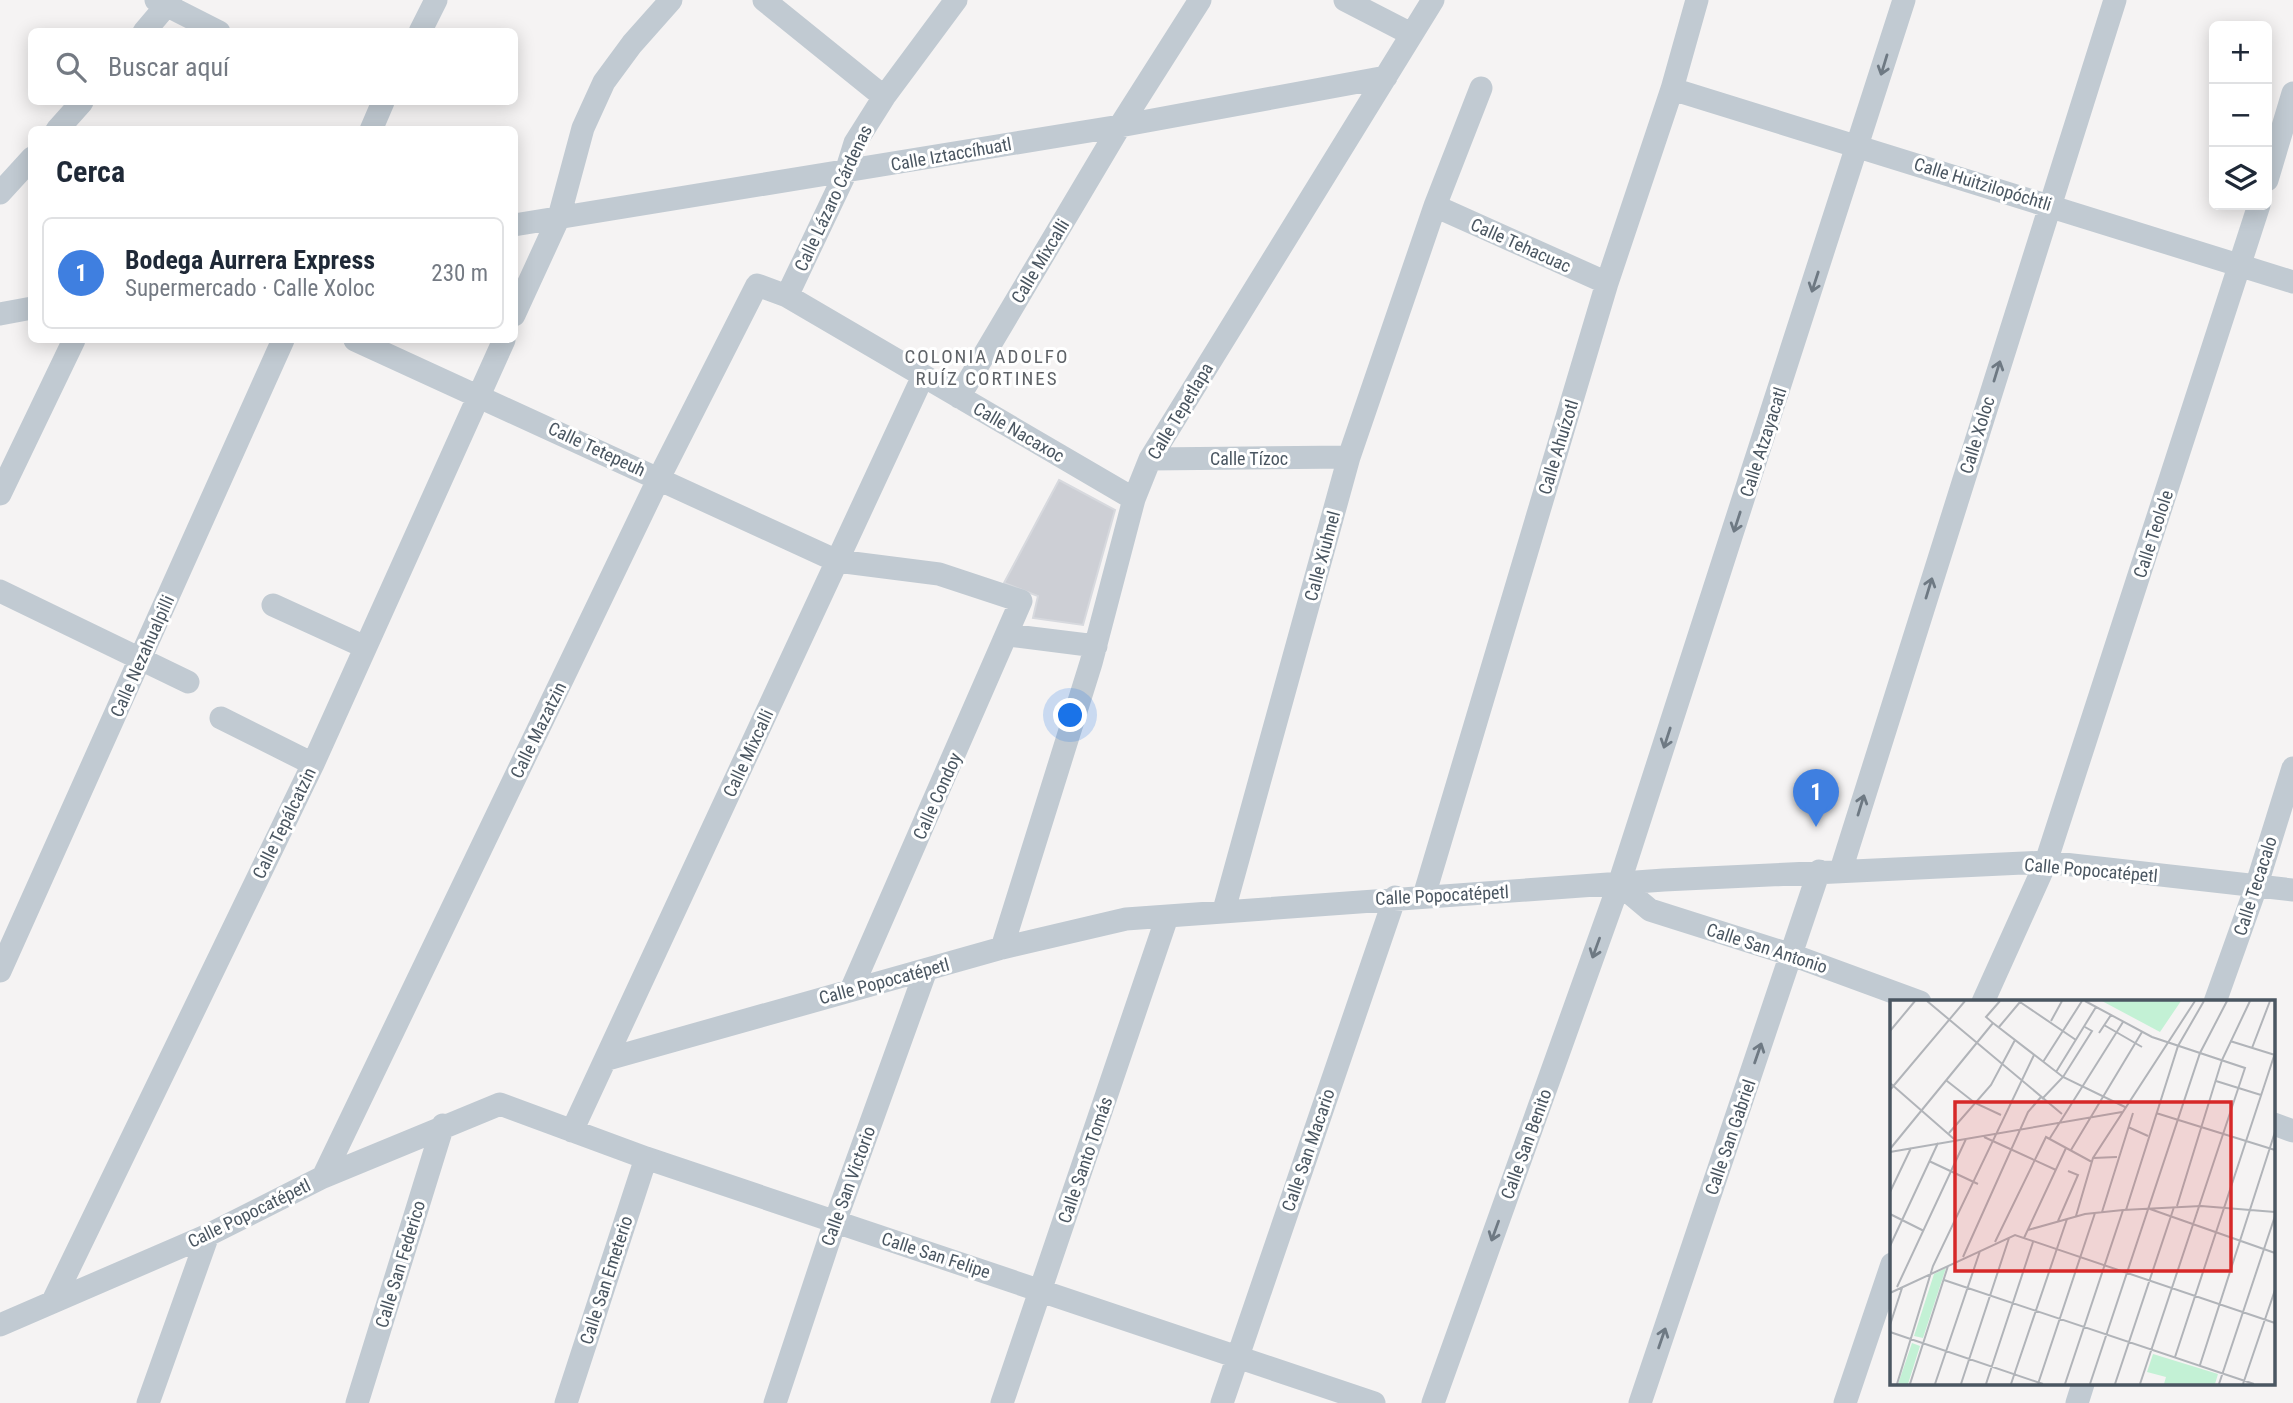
<!DOCTYPE html>
<html lang="es">
<head>
<meta charset="utf-8">
<style>
  body { margin:0; font-family:"Roboto Condensed",sans-serif; background:#f6f6f7; color:#1f2937 }
  .controls { position:absolute; right:21px; top:21px; display:grid; overflow:hidden; border-radius:10px; box-shadow:0 4px 18px #0003 }
  .controls button { width:63px; height:63px; display:grid; place-items:center; padding:0; border:0; border-bottom:2px solid #e0e1e3; background:#fff; color:#1f2937; font:35px sans-serif }
  .you { position:absolute; left:1071px; top:716px; width:24px; height:24px; margin:-18px; border:5px solid #fff; border-radius:50%; background:#1a73e8; box-shadow:0 0 0 10px #1a73e833 }
  .badge { display:grid; place-items:center; width:46px; height:46px; border-radius:50%; background:#1a73e8; color:#fff; font-size:23px; font-weight:700 }
  .pin { position:absolute; translate:-50% -58px; filter:drop-shadow(0 2px 4px #0008) }
  .pin::after { content:''; position:absolute; top:37px; width:24px; height:21px; background:inherit; clip-path:polygon(0 0,100% 0,50% 100%) }
  .list { margin:0; padding:0; list-style:none }
  h2 { display:flex; justify-content:space-between; align-items:center; height:91px; margin:0; padding:0 28px; font-size:30px }
  h2 small { font-size:23px; font-weight:400; color:#747a83 }
  .list li { display:grid; grid-template-columns:46px 1fr auto; gap:21px; align-items:center; box-sizing:border-box; height:112px; margin:0 14px 14px; padding:0 14px; border:2px solid #e0e1e3; border-radius:10px }
  .list b { display:block; font-size:26px; white-space:nowrap }
  .list p { margin:0; font-size:23px; white-space:nowrap; color:#747a83 }
  .list em { font-size:23px; font-style:normal; color:#747a83 }
  .icon { flex:none; width:38px; height:38px; fill:none; stroke:currentColor; stroke-width:2; stroke-linecap:round; stroke-linejoin:round }
  .map { position:relative; flex:none; width:2293px; height:1403px; overflow:hidden }
  .search { position:absolute; background:#fff; box-shadow:0 4px 18px #0003; left:28px; top:28px; width:490px; height:77px; display:flex; align-items:center; gap:18px; box-sizing:border-box; padding:0 24px; border-radius:10px; color:#747a83; font-size:26px }
  .panel { position:absolute; background:#fff; box-shadow:0 4px 18px #0003; left:28px; top:126px; width:490px; height:217px; border-radius:10px }
  .map>svg:first-child { display:block }
  .building { fill:#cdcfd5; stroke:#d7d9de; stroke-width:2 }
  .lines { fill:none; stroke-linecap:round; stroke-linejoin:round }
  .minor { stroke:#c1cad2; stroke-width:23 }
  .oneway { stroke:#6e7983 }
  .labels { text-anchor:middle; dominant-baseline:central; stroke-width:6; stroke-linejoin:round; paint-order:stroke }
  .street-label { font-size:18px; fill:#4a5661; stroke:#fff }
  .neighbourhood-label { font-size:19px; letter-spacing:2px; fill:#5f6368; stroke:#fff }
  .inset-road { fill:none; stroke:#b1b4b9; stroke-width:2 }
  .view { fill:#d62828; fill-opacity:0.15; stroke:#d62828; stroke-width:3.5 }
  .inset-edge { fill:none; stroke:#4a5661; stroke-width:3.5 }
</style>
</head>
<body>
<div class="map">
<svg width="2293" height="1403" viewBox="0 0 2293 1403">
  <rect width="100%" height="100%" fill="#f5f3f3"/>
  <path class="building" d="M1059 480 1115 510 1083 625 1033 618 1038 596 1004 583Z"/>
  <g class="lines">
    <path class="minor" d="M156 0 219 32
      M764 0 884 97
      M1345 0 1411 34
      M144 32 171 0
      M420 32 436 0
      M1672 89 2293 282
      M57 130 82 102
      M371 130 383 102
      M2267 180 2293 93
      M0 193 32 158
      M1435 206 1607 283
      M514 225 1120 126 1386 77
      M787 296 846 172 855 143 884 97 956 0
      M0 314 32 308
      M514 315 559 217 583 128 604 82 632 44 671 0
      M355 340 837 561 939 574 1021 601 851 990
      M959 397 1120 126 1200 0
      M1150 459 1349 457
      M0 494 74 340
      M0 591 188 682
      M273 605 365 647
      M1008 635 1096 646
      M221 718 313 764
      M1841 870 2115 0
      M1619 884 1650 910 1792 955 1920 1002
      M1424 896 1607 283 1672 89 1697 0
      M1224 910 1349 457 1435 206 1481 88
      M1002 948 1091 663 1134 499 1150 459 1433 0
      M0 971 283 340
      M1983 1002 2046 862 2259 205
      M2215 1002 2256 887 2293 768
      M608 1059 1002 948 1126 919 1664 880 2046 862 2293 890
      M2274 1124 2293 1131
      M572 1131 923 376
      M323 1177 659 478 757 285 787 296 1134 499
      M53 1301 313 764 504 340
      M0 1325 208 1235 323 1177 500 1104 646 1158 1374 1403
      M148 1403 208 1235
      M357 1403 443 1125
      M566 1403 646 1158
      M775 1403 835 1222 926 970
      M1002 1403 1167 917
      M1222 1403 1395 897
      M1433 1403 1619 884 1904 0
      M1640 1403 1819 871
      M1845 1403 1892 1264
      M2077 1403 2083 1384"/>
  </g>
  <defs><path id="oneway-shaft" d="M-6 0H5M1.5-3L5.5 0L1.5 3" fill="none" stroke-width="1.6" stroke-linecap="round" stroke-linejoin="round" transform="scale(1.75)"/></defs>
  <g class="oneway">
    <use href="#oneway-shaft" transform="translate(1884 65) rotate(107)"/>
    <use href="#oneway-shaft" transform="translate(1815 282) rotate(108)"/>
    <use href="#oneway-shaft" transform="translate(1997 371) rotate(-73)"/>
    <use href="#oneway-shaft" transform="translate(1737 522) rotate(108)"/>
    <use href="#oneway-shaft" transform="translate(1929 588) rotate(-73)"/>
    <use href="#oneway-shaft" transform="translate(1667 738) rotate(108)"/>
    <use href="#oneway-shaft" transform="translate(1861 805) rotate(-73)"/>
    <use href="#oneway-shaft" transform="translate(1596 948) rotate(110)"/>
    <use href="#oneway-shaft" transform="translate(1758 1053) rotate(-71)"/>
    <use href="#oneway-shaft" transform="translate(1495 1231) rotate(110)"/>
    <use href="#oneway-shaft" transform="translate(1662 1338) rotate(-71)"/>
  </g>
  <g class="labels">
    <g class="street-label">
      <text transform="translate(951 154) rotate(-10)">Calle Iztaccíhuatl</text>
      <text transform="translate(1983 184) rotate(17)">Calle Huitzilopóchtli</text>
      <text transform="translate(833 198) rotate(-65)">Calle Lázaro Cárdenas</text>
      <text transform="translate(1521 245) rotate(24)">Calle Tehacuac</text>
      <text transform="translate(1040 261) rotate(-59)">Calle Mixcalli</text>
      <text transform="translate(1180 411) rotate(-59)">Calle Tepetlapa</text>
      <text transform="translate(1019 432) rotate(30)">Calle Nacaxoc</text>
      <text transform="translate(1977 435) rotate(-73)">Calle Xoloc</text>
      <text transform="translate(1763 442) rotate(-72)">Calle Atzayacatl</text>
      <text transform="translate(1558 447) rotate(-73)">Calle Ahuízotl</text>
      <text transform="translate(597 449) rotate(25)">Calle Tetepeuh</text>
      <text x="1249" y="458">Calle Tízoc</text>
      <text transform="translate(2153 534) rotate(-72)">Calle Teolole</text>
      <text transform="translate(1322 556) rotate(-75)">Calle Xiuhnel</text>
      <text transform="translate(142 656) rotate(-66)">Calle Nezahualpilli</text>
      <text transform="translate(538 730) rotate(-64)">Calle Mazatzin</text>
      <text transform="translate(748 753) rotate(-65)">Calle Mixcalli</text>
      <text transform="translate(937 796) rotate(-66)">Calle Condoy</text>
      <text transform="translate(284 823) rotate(-64)">Calle Tepálcatzin</text>
      <text transform="translate(2091 870) rotate(5)">Calle Popocatépetl</text>
      <text transform="translate(2255 886) rotate(-72)">Calle Tecacalo</text>
      <text transform="translate(1442 895) rotate(-3)">Calle Popocatépetl</text>
      <text transform="translate(1767 948) rotate(18)">Calle San Antonio</text>
      <text transform="translate(884 981) rotate(-15)">Calle Popocatépetl</text>
      <text transform="translate(1730 1137) rotate(-71)">Calle San Gabriel</text>
      <text transform="translate(1526 1144) rotate(-70)">Calle San Benito</text>
      <text transform="translate(1308 1150) rotate(-71)">Calle San Macario</text>
      <text transform="translate(1085 1160) rotate(-71)">Calle Santo Tomás</text>
      <text transform="translate(848 1186) rotate(-70)">Calle San Victorio</text>
      <text transform="translate(249 1213) rotate(-26)">Calle Popocatépetl</text>
      <text transform="translate(936 1255) rotate(18)">Calle San Felipe</text>
      <text transform="translate(400 1264) rotate(-73)">Calle San Federico</text>
      <text transform="translate(606 1280) rotate(-72)">Calle San Emeterio</text>
    </g>
    <g class="neighbourhood-label">
      <text x="987" y="356">COLONIA ADOLFO<tspan x="987" dy="22">RUÍZ CORTINES</tspan></text>
    </g>
  </g>
  <g transform="translate(1890 1000)">
    <rect width="385" height="385" fill="#f5f3f3"/>
    <path d="M212 1H291L270 32ZM56 268 33 338 24 336 44 274ZM22 343 30 346 18 384H8ZM263 354 328 374 325 384H274L276 377 257 372Z" fill="#c3f1d5"/>
    <path class="inset-road" d="M37 1 172 114M195 1 262 37 355 68 250 384M130 2 186 40M161 21 172 1M103 23 173 77 235 107M214 25 252 47M109 27 130 2M0 31 25 1M209 33 221 15M340 41 385 55M362 48 380 1M153 62 192 1M166 72 206 7M57 81 85 103 111 115M326 81 371 95M0 83 64 139M0 90 75 1M152 99 173 77 202 31 195 27M266 113 385 150M238 127 258 136M59 133 101 85 125 40M94 137 166 170M160 138 233 22M0 149 103 23 96 17 110 1M181 150 252 32M0 152 232 112M203 158 227 157M39 161 88 184M0 192 21 148M287 206 332 60 360 1M260 209 385 253M236 210 288 46 314 1M212 212 243 113M0 214 34 231M186 216 203 158 305 1M168 221 188 175 178 171M138 230 195 214 233 210 311 206 385 212M134 238 176 148M105 242 156 137 202 162M0 246 48 143M73 257 138 112 151 97M54 280 364 384M7 287 76 139M0 293 125 235 385 323M0 325 12 288M0 332 153 384M285 357 385 53M310 365 385 132M7 384 43 266 144 55M20 384 58 266M45 384 90 251M71 384 119 238M96 384 143 242M121 384 177 219M148 384 205 213M175 384 233 210M200 384 310 53 337 1M225 384 284 207M329 384 385 216M353 384 385 290"/>
    <path class="view" d="M65 102H341V271H65Z"/>
    <rect width="385" height="385" class="inset-edge"/>
  </g>
</svg>
<div class="controls">
<button>+</button>
<button>−</button>
<button><svg class="icon" aria-label="layers" viewBox="0 0 24 24"><path d="M12 4l9 5-9 5-9-5zM3 14l9 5 9-5"/></svg></button>
</div>
<div class="you"></div>
<div class="pin badge" style="left:1816px;top:827px;background:#3f7fe0">1</div>
<div class="search"><svg class="icon" aria-label="search" viewBox="0 0 24 24"><circle cx="10" cy="10" r="6"/><path d="M15 15l6 6"/></svg>Buscar aquí</div>
<section class="panel">
<h2>Cerca<small></small></h2>
<ul class="list">
<li><span class="badge" style="background:#3f7fe0">1</span><div><b>Bodega Aurrera Express</b><p>Supermercado · Calle Xoloc</p></div><em>230 m</em></li>
</ul>
</section>
</div>
</body>
</html>
